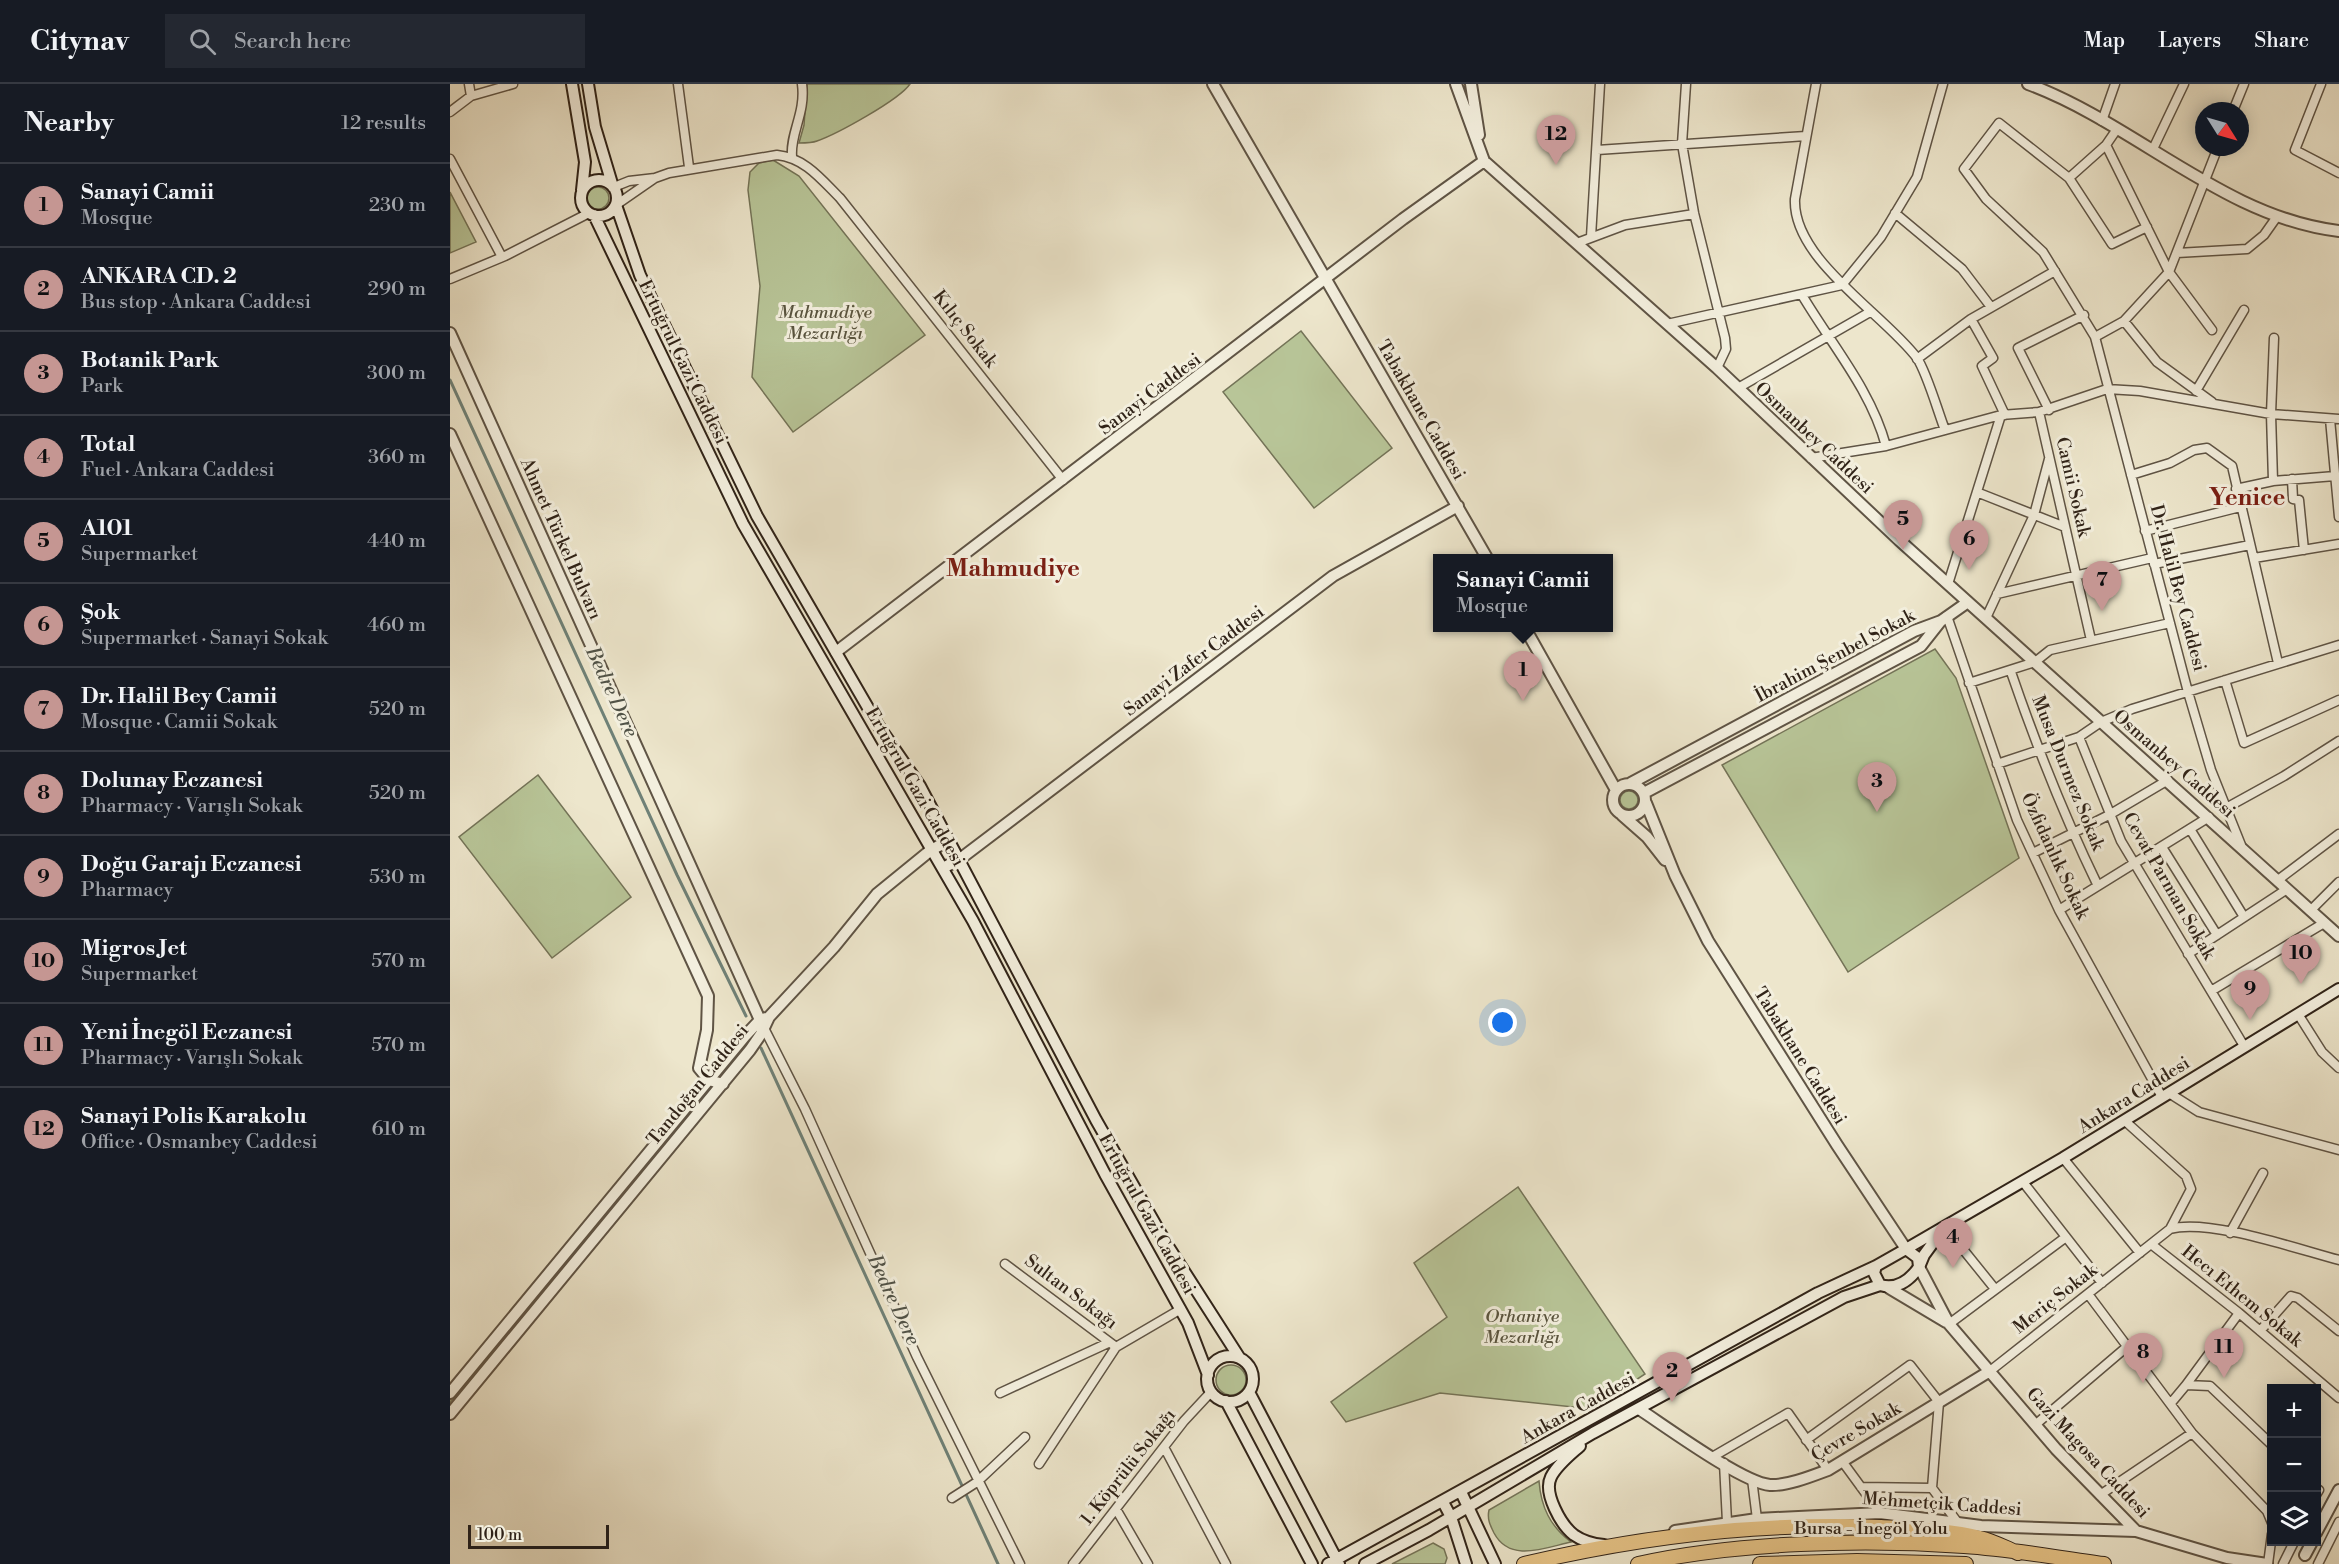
<!DOCTYPE html>
<html lang="en">
<head>
<meta charset="utf-8">
<style>
  body { margin:0; font-family:"Libre Bodoni",serif; background:#242831; color:#f1f3f6 }
  .controls { position:absolute; right:18px; bottom:18px; display:grid; overflow:hidden; border-radius:0px; box-shadow:0 3px 15px #0003 }
  .controls button { width:54px; height:54px; display:grid; place-items:center; padding:0; border:0; border-bottom:2px solid #363941; background:#171b24; color:#f1f3f6; font:30px sans-serif }
  .compass { position:absolute; left:1745px; top:18px; width:54px; height:54px; border-radius:50%; background:#171b24; box-shadow:0 3px 15px #0003; rotate:127deg }
  .scale { position:absolute; left:18px; bottom:15px; width:141px; box-sizing:border-box; padding-left:6px; border:3px solid #302318; border-top:0; font-size:16px; line-height:21px; white-space:nowrap; color:#302318; -webkit-text-stroke:4px #f3efde; paint-order:stroke }
  .you { position:absolute; left:1053px; top:939px; width:21px; height:21px; margin:-15px; border:4px solid #fff; border-radius:50%; background:#1a73e8; box-shadow:0 0 0 9px #1a73e833 }
  .badge { display:grid; place-items:center; width:39px; height:39px; border-radius:50%; background:#c59692; color:#111; font-size:20px; font-weight:700 }
  .pin { position:absolute; translate:-50% -50px; filter:drop-shadow(0 2px 3px #0008) }
  .pin::after { content:''; position:absolute; top:32px; width:21px; height:18px; background:inherit; clip-path:polygon(0 0,100% 0,50% 100%) }
  .popup { position:absolute; left:983px; top:470px; width:180px; height:78px; box-sizing:border-box; display:grid; place-content:center; border-radius:0px; background:#171b24; filter:drop-shadow(0 2px 4px #0005); font-size:20px; white-space:nowrap; color:#9ea1a6 }
  .popup b { font-size:22px; color:#f1f3f6 }
  .popup::after { content:''; position:absolute; left:50%; top:100%; margin-left:-12px; border:12px solid transparent; border-top-color:#171b24 }
  .list { margin:0; padding:0; list-style:none }
  h2 { display:flex; justify-content:space-between; align-items:center; height:78px; margin:0; padding:0 24px; font-size:26px }
  h2 small { font-size:20px; font-weight:400; color:#9ea1a6 }
  .list li { display:grid; grid-template-columns:39px 1fr auto; gap:18px; align-items:center; box-sizing:border-box; height:84px; padding:0 24px; border-top:2px solid #363941 }
  .list b { display:block; font-size:22px; white-space:nowrap }
  .list p { margin:0; font-size:20px; white-space:nowrap; color:#9ea1a6 }
  .list em { font-size:20px; font-style:normal; color:#9ea1a6 }
  .icon { flex:none; width:33px; height:33px; fill:none; stroke:currentColor; stroke-width:2; stroke-linecap:round; stroke-linejoin:round }
  .map { position:relative; flex:none; width:1889px; height:1480px; overflow:hidden }
  header { display:flex; align-items:center; gap:36px; box-sizing:border-box; height:84px; padding:0 30px; background:#171b24; border-bottom:2px solid #363941 }
  header strong { font-size:28px }
  nav { display:flex; gap:33px; margin-inline-start:auto; font-size:21px }
  .search { width:420px; height:54px; background:#242831; display:flex; align-items:center; gap:15px; box-sizing:border-box; padding:0 21px; border-radius:0px; color:#9ea1a6; font-size:22px }
  main { display:flex }
  aside { flex:1; background:#171b24 }
  .map>svg:first-child { display:block }
  .green { fill:#b8c598; stroke:#747458; stroke-width:1.5 }
  .lines { fill:none; stroke-linecap:round; stroke-linejoin:round }
  .stream { stroke:#6f8177; stroke-width:3 }
  .minor-casing { stroke:#5f5445; stroke-width:11 }
  .tertiary-casing { stroke:#5f5445; stroke-width:14 }
  .secondary-casing { stroke:#302318; stroke-width:14 }
  .trunk-casing { stroke:#302318; stroke-width:16 }
  .minor { stroke:#f3efde; stroke-width:8 }
  .tertiary { stroke:#f3efde; stroke-width:10 }
  .secondary { stroke:#f3efde; stroke-width:10 }
  .trunk { stroke:#e6c386; stroke-width:14 }
  .labels { text-anchor:middle; dominant-baseline:central; stroke-width:6; stroke-linejoin:round; paint-order:stroke }
  .park-label { font-size:18px; font-style:italic; fill:#59543e; stroke:#f3efde }
  .street-label { font-size:18px; fill:#302318; stroke:#f3efde }
  .water-label { font-size:20px; font-style:italic; fill:#505247; stroke:#f3efde }
  .district-label { font-size:24px; font-weight:bold; fill:#7a1f14; stroke:#f3efde }
</style>
</head>
<body>
<header>
<strong>Citynav</strong>
<div class="search"><svg class="icon" aria-label="search" viewBox="0 0 24 24"><circle cx="10" cy="10" r="6"/><path d="M15 15l6 6"/></svg>Search here</div>
<nav><a>Map</a><a>Layers</a><a>Share</a></nav>
</header>
<main>
<aside>
<h2>Nearby<small>12 results</small></h2>
<ul class="list">
<li><span class="badge">1</span><div><b>Sanayi Camii</b><p>Mosque</p></div><em>230 m</em></li>
<li><span class="badge">2</span><div><b>ANKARA CD. 2</b><p>Bus stop · Ankara Caddesi</p></div><em>290 m</em></li>
<li><span class="badge">3</span><div><b>Botanik Park</b><p>Park</p></div><em>300 m</em></li>
<li><span class="badge">4</span><div><b>Total</b><p>Fuel · Ankara Caddesi</p></div><em>360 m</em></li>
<li><span class="badge">5</span><div><b>A101</b><p>Supermarket</p></div><em>440 m</em></li>
<li><span class="badge">6</span><div><b>Şok</b><p>Supermarket · Sanayi Sokak</p></div><em>460 m</em></li>
<li><span class="badge">7</span><div><b>Dr. Halil Bey Camii</b><p>Mosque · Camii Sokak</p></div><em>520 m</em></li>
<li><span class="badge">8</span><div><b>Dolunay Eczanesi</b><p>Pharmacy · Varışlı Sokak</p></div><em>520 m</em></li>
<li><span class="badge">9</span><div><b>Doğu Garajı Eczanesi</b><p>Pharmacy</p></div><em>530 m</em></li>
<li><span class="badge">10</span><div><b>Migros Jet</b><p>Supermarket</p></div><em>570 m</em></li>
<li><span class="badge">11</span><div><b>Yeni İnegöl Eczanesi</b><p>Pharmacy · Varışlı Sokak</p></div><em>570 m</em></li>
<li><span class="badge">12</span><div><b>Sanayi Polis Karakolu</b><p>Office · Osmanbey Caddesi</p></div><em>610 m</em></li>
</ul>
</aside>
<div class="map">
<svg width="1889" height="1480" viewBox="0 0 1889 1480">
  <rect width="100%" height="100%" fill="#ede6cc"/>
  <filter id="stains"><feTurbulence type="fractalNoise" baseFrequency=".00333" numOctaves="4"/><feColorMatrix values="0 0 0 0 .2 0 0 0 0 .09 0 0 0 0 .02 0 0 0 .5 -.17"/></filter>
  <radialGradient id="worn" r=".72"><stop offset=".6" stop-color="#630" stop-opacity="0"/><stop offset="1" stop-color="#630" stop-opacity=".3"/></radialGradient>
  <path class="green" d="M357 0H460C449 16 387 50 367 57 362 59 355 59 349 59L354 41Z
    M323 76 349 92 475 251 343 348 302 293 310 202 298 106 300 88 309 79Z
    M137 114a11 11 0 1 1 22 0a11 11 0 1 1-22 0Z
    M0 108 26 158 0 169Z
    M851 247 942 364 864 424 773 308Z
    M1485 565 1506 594 1569 774 1398 888 1272 681Z
    M88 691 181 813 102 874 9 753Z
    M1170 716a9 9 0 1 1 18 0a9 9 0 1 1-18 0Z
    M259 1003 261 1005 191 1090 189 1088Z
    M1068 1103 1195 1290 1142 1325 990 1309 896 1338 881 1318 997 1233 964 1179Z
    M176 1105 178 1107 95 1208 92 1206Z
    M82 1219 84 1221 1 1322 0 1318Z
    M766 1296a15 15 0 1 1 30 0a15 15 0 1 1-30 0Z
    M1089 1397C1091 1423 1100 1442 1121 1458 1094 1464 1060 1479 1044 1449 1040 1441 1037 1435 1039 1426Z
    M983 1459 994 1465 997 1474 995 1480H942Z"/>
  <g class="lines">
    <path class="stream" d="M0 296 227 791 296 932
      M311 964 548 1480"/>
    <g class="minor-casing">
      <path id="minor" d="M19 0 21 12
        M228 0 239 83
        M1236 0 1232 60 1244 129 1275 254 1276 265 1267 284
        M1366 0 1345 115C1342 175 1434 230 1467 274 1477 289 1488 328 1495 346
        M1871 0 1845 66 1889 89
        M1783 27 1794 0
        M0 28 21 12 63 0
        M1652 37 1665 0
        M1656 61 1719 188 1762 246
        M1703 65 1734 0
        M1147 66 1356 52
        M342 72C340 49 356 29 352 0
        M0 75 52 173
        M1619 94 1656 61 1667 45
        M164 103 179 97 205 94
        M166 121 205 94 219 89 327 71C355 74 371 95 390 114L613 396
        M1445 129 1512 185 1541 223
        M1697 143 1662 160 1619 94 1549 39 1514 85 1536 115 1593 168 1645 253 1738 608 1761 686 1791 761
        M1141 153 1150 0
        M1127 159 1175 141 1244 130
        M1727 169 1797 165 1814 151 1826 134
        M0 195 55 172 139 129
        M1392 201 1431 153 1467 93 1493 0
        M1352 211C1381 260 1421 306 1436 362
        M1521 235 1543 274 1532 282 1555 331
        M1674 237 1707 278 1762 318
        M1217 240 1392 201
        M1645 253 1674 237 1719 188 1768 63
        M1467 275 1521 235 1605 187
        M1288 304 1420 228
        M1746 307 1794 226
        M1599 326 1568 264 1634 231
        M1589 328 1641 556
        M1880 335 1889 433
        M1361 374 1436 362 1551 331 1589 328 1657 305 1690 307 1821 330 1889 335
        M1681 391 1720 379 1744 366 1757 364 1782 382 1828 579
        M1842 395 1843 415 1849 416 1854 466
        M1823 397 1821 330 1824 254
        M1786 405 1823 397 1885 392
        M1529 409 1615 443
        M1695 447 1790 423
        M1804 474 1889 460
        M1704 480 1800 461
        M1498 500 1551 331
        M1547 510 1702 474
        M1497 532 1567 736 1609 826 1712 1013
        M1536 534 1584 431 1599 375
        M1561 588C1586 661 1614 732 1648 802
        M1775 596 1794 659 1889 616
        M1519 599 1585 578 1600 566 1720 539
        M1629 653 1671 757 1794 962
        M1547 680 1629 653 1651 638 1682 625 1889 561
        M1776 724 1834 692 1889 657
        M1740 745 1794 833
        M1712 763 1767 851
        M1583 769 1659 731 1718 696
        M1828 796 1889 750
        M1609 826 1759 733
        M1860 827 1889 798
        M1738 870 1837 805
        M1761 907 1874 839
        M1848 930 1872 968 1889 984
        M313 942 355 1025 467 1273 570 1480
        M1719 1009 1749 1028 1889 1066
        M1613 1074 1690 1169
        M1573 1098 1652 1199
        M1495 1143 1545 1205
        M1720 1145C1758 1134 1847 1165 1889 1176
        M1780 1149 1813 1089
        M1701 1160 1789 1229 1889 1314
        M555 1180 666 1263
        M1638 1210 1742 1349 1817 1427 1822 1439
        M1499 1240 1616 1153
        M1810 1247 1841 1212 1848 1214 1889 1247
        M1540 1287 1720 1145 1741 1105 1736 1092 1675 1037
        M1736 1301 1789 1229
        M550 1309 658 1259
        M1721 1319 1736 1301 1760 1302 1822 1361
        M1585 1341 1679 1261
        M1356 1356 1460 1281 1489 1318 1482 1404 1411 1403
        M714 1363 776 1480
        M1264 1372 1338 1329 1378 1386
        M1392 1377 1430 1429
        M1274 1379 1277 1438
        M589 1380 666 1263 731 1225
        M1302 1395 1307 1435
        M1482 1404 1508 1439
        M1866 1404 1869 1406 1866 1411
        M1650 1411 1742 1349
        M502 1414 527 1398 575 1353
        M666 1425 698 1480
        M623 1480 734 1337 761 1308
        M1818 1480 1822 1450
        M1833 1480 1844 1458
        M1868 1480 1889 1438"/>
    </g>
    <g class="tertiary-casing">
      <path id="tertiary" d="M763 0 1037 474
        M1006 0 1034 77 1267 284 1449 456 1889 852
        M1021 0 1029 51
        M1578 0C1684 39 1775 134 1889 147
        M0 249 310 936
        M0 350 258 912 257 946 249 984 259 996 273 1000
        M1075 544 1166 706
        M386 568 953 135 1034 77
        M1181 699 1464 547 1491 537 1518 518
        M1163 716a16 16 0 1 1 32 0a16 16 0 1 1-32 0Z
        M1194 709 1471 562 1490 538
        M1196 719 1225 791 1258 857 1387 1061 1456 1165
        M1172 731 1197 753 1215 776
        M493 784 510 775 883 492 1008 422
        M1469 1183 1499 1240 1606 1365 1686 1447 1777 1474 1817 1480
        M1439 1204 1496 1238
        M0 1309 295 952 310 936 316 934
        M1189 1325C1215 1342 1293 1399 1320 1401 1337 1402 1362 1392 1378 1386L1540 1287
        M0 1330 300 966 311 950 319 933 384 863 427 810 481 766 500 756
        M1225 1447 1307 1435 1430 1429 1531 1442 1686 1447
        M1866 1449 1889 1406
        M1855 1471 1862 1458"/>
    </g>
    <g class="secondary-casing">
      <path id="secondary" d="M122 0 135 78 132 106
        M138 0 145 43 163 103
        M131 114a18 18 0 1 1 36 0a18 18 0 1 1-36 0Z
        M166 121 190 191 307 432 428 641 470 702 646 1036 716 1159 789 1273
        M144 131 293 440 523 837 655 1090 738 1239 758 1291
        M1456 1165 1613 1074 1889 905
        M1456 1165 1468 1174 1469 1183C1460 1196 1447 1206 1430 1201L1424 1189 1426 1182Z
        M1469 1183 1474 1171 1493 1145
        M757 1295a23 23 0 1 1 46 0a23 23 0 1 1-46 0Z
        M799 1308 889 1480
        M776 1317 862 1480
        M1130 1362C1120 1371 1107 1381 1101 1393 1093 1409 1111 1441 1124 1451 1134 1458 1143 1460 1154 1461
        M1011 1408 1045 1480
        M993 1418 1001 1433 1016 1480
        M878 1480 1368 1209 1426 1182
        M915 1480 979 1446 1143 1349 1394 1213 1430 1201"/>
    </g>
    <g class="trunk-casing">
      <path id="trunk" d="M1074 1480C1189 1453 1312 1438 1431 1443 1463 1445 1499 1446 1530 1454 1543 1457 1556 1464 1568 1469
        M1188 1480C1288 1458 1412 1455 1514 1462 1561 1465 1608 1474 1654 1480
        M1310 1480 1407 1477 1516 1480"/>
    </g>
    <use href="#minor" class="minor"/>
    <use href="#tertiary" class="tertiary"/>
    <use href="#secondary" class="secondary"/>
    <use href="#trunk" class="trunk"/>
  </g>
  <g class="labels">
    <g class="park-label">
      <text x="375" y="228">Mahmudiye<tspan x="375" dy="21">Mezarlığı</tspan></text>
      <text x="1072" y="1232">Orhaniye<tspan x="1072" dy="21">Mezarlığı</tspan></text>
    </g>
    <g class="street-label">
      <text transform="translate(515 245) rotate(52)">Kılıç Sokak</text>
      <text transform="translate(233 278) rotate(64)">Ertuğrul Gazi Caddesi</text>
      <text transform="translate(700 310) rotate(-37)">Sanayi Caddesi</text>
      <text transform="translate(971 326) rotate(60)">Tabakhane Caddesi</text>
      <text transform="translate(1364 354) rotate(43)">Osmanbey Caddesi</text>
      <text transform="translate(1623 403) rotate(77)">Camii Sokak</text>
      <text transform="translate(111 455) rotate(66)">Ahmet Türkel Bulvarı</text>
      <text transform="translate(1728 504) rotate(75)">Dr. Halil Bey Caddesi</text>
      <text transform="translate(1385 572) rotate(-28)">İbrahim Şenbel Sokak</text>
      <text transform="translate(744 577) rotate(-37)">Sanayi Zafer Caddesi</text>
      <text transform="translate(1724 680) rotate(41)">Osmanbey Caddesi</text>
      <text transform="translate(1618 689) rotate(68)">Musa Durmez Sokak</text>
      <text transform="translate(465 703) rotate(60)">Ertuğrul Gazi Caddesi</text>
      <text transform="translate(1605 772) rotate(65)">Özfidanlık Sokak</text>
      <text transform="translate(1719 802) rotate(60)">Cevat Parman Sokak</text>
      <text transform="translate(1350 972) rotate(58)">Tabakhane Caddesi</text>
      <text transform="translate(248 1001) rotate(-51)">Tandoğan Caddesi</text>
      <text transform="translate(1684 1011) rotate(-32)">Ankara Caddesi</text>
      <text transform="translate(697 1130) rotate(61)">Ertuğrul Gazi Caddesi</text>
      <text transform="translate(621 1208) rotate(37)">Sultan Sokağı</text>
      <text transform="translate(1792 1212) rotate(39)">Hecı Ethem Sokak</text>
      <text transform="translate(1605 1215) rotate(-38)">Meriç Sokak</text>
      <text transform="translate(1128 1324) rotate(-29)">Ankara Caddesi</text>
      <text transform="translate(1406 1348) rotate(-30)">Çevre Sokak</text>
      <text transform="translate(1638 1369) rotate(47)">Gazi Magosa Caddesi</text>
      <text transform="translate(678 1383) rotate(-52)">1. Köprülü Sokağı</text>
      <text transform="translate(1492 1420) rotate(4)">Mehmetçik Caddesi</text>
      <text x="1421" y="1444">Bursa - İnegöl Yolu</text>
    </g>
    <g class="water-label">
      <text transform="translate(161 608) rotate(65)">Bedre Dere</text>
      <text transform="translate(443 1216) rotate(65)">Bedre Dere</text>
    </g>
    <g class="district-label">
      <text x="1797" y="414">Yenice</text>
      <text x="563" y="485">Mahmudiye</text>
    </g>
  </g>
  <rect width="100%" height="100%" filter="url(#stains)"/>
  <rect width="100%" height="100%" fill="url(#worn)"/>
</svg>
<div class="controls">
<button>+</button>
<button>−</button>
<button><svg class="icon" aria-label="layers" viewBox="0 0 24 24"><path d="M12 4l9 5-9 5-9-5zM3 14l9 5 9-5"/></svg></button>
</div>
<svg class="compass" viewBox="-18 -18 36 36"><path d="M0-13l5 13h-10z" fill="#e53935"/><path d="M0 13l5-13h-10z" fill="#9ea1a6"/></svg>
<div class="scale">100 m</div>
<div class="you"></div>
<div class="pin badge" style="left:1073px;top:617px">1</div>
<div class="popup"><b>Sanayi Camii</b>Mosque</div>
<div class="pin badge" style="left:1222px;top:1318px">2</div>
<div class="pin badge" style="left:1427px;top:728px">3</div>
<div class="pin badge" style="left:1503px;top:1184px">4</div>
<div class="pin badge" style="left:1453px;top:466px">5</div>
<div class="pin badge" style="left:1519px;top:486px">6</div>
<div class="pin badge" style="left:1652px;top:527px">7</div>
<div class="pin badge" style="left:1693px;top:1299px">8</div>
<div class="pin badge" style="left:1800px;top:936px">9</div>
<div class="pin badge" style="left:1851px;top:900px">10</div>
<div class="pin badge" style="left:1774px;top:1294px">11</div>
<div class="pin badge" style="left:1106px;top:81px">12</div>
</div>
</main>
</body>
</html>
